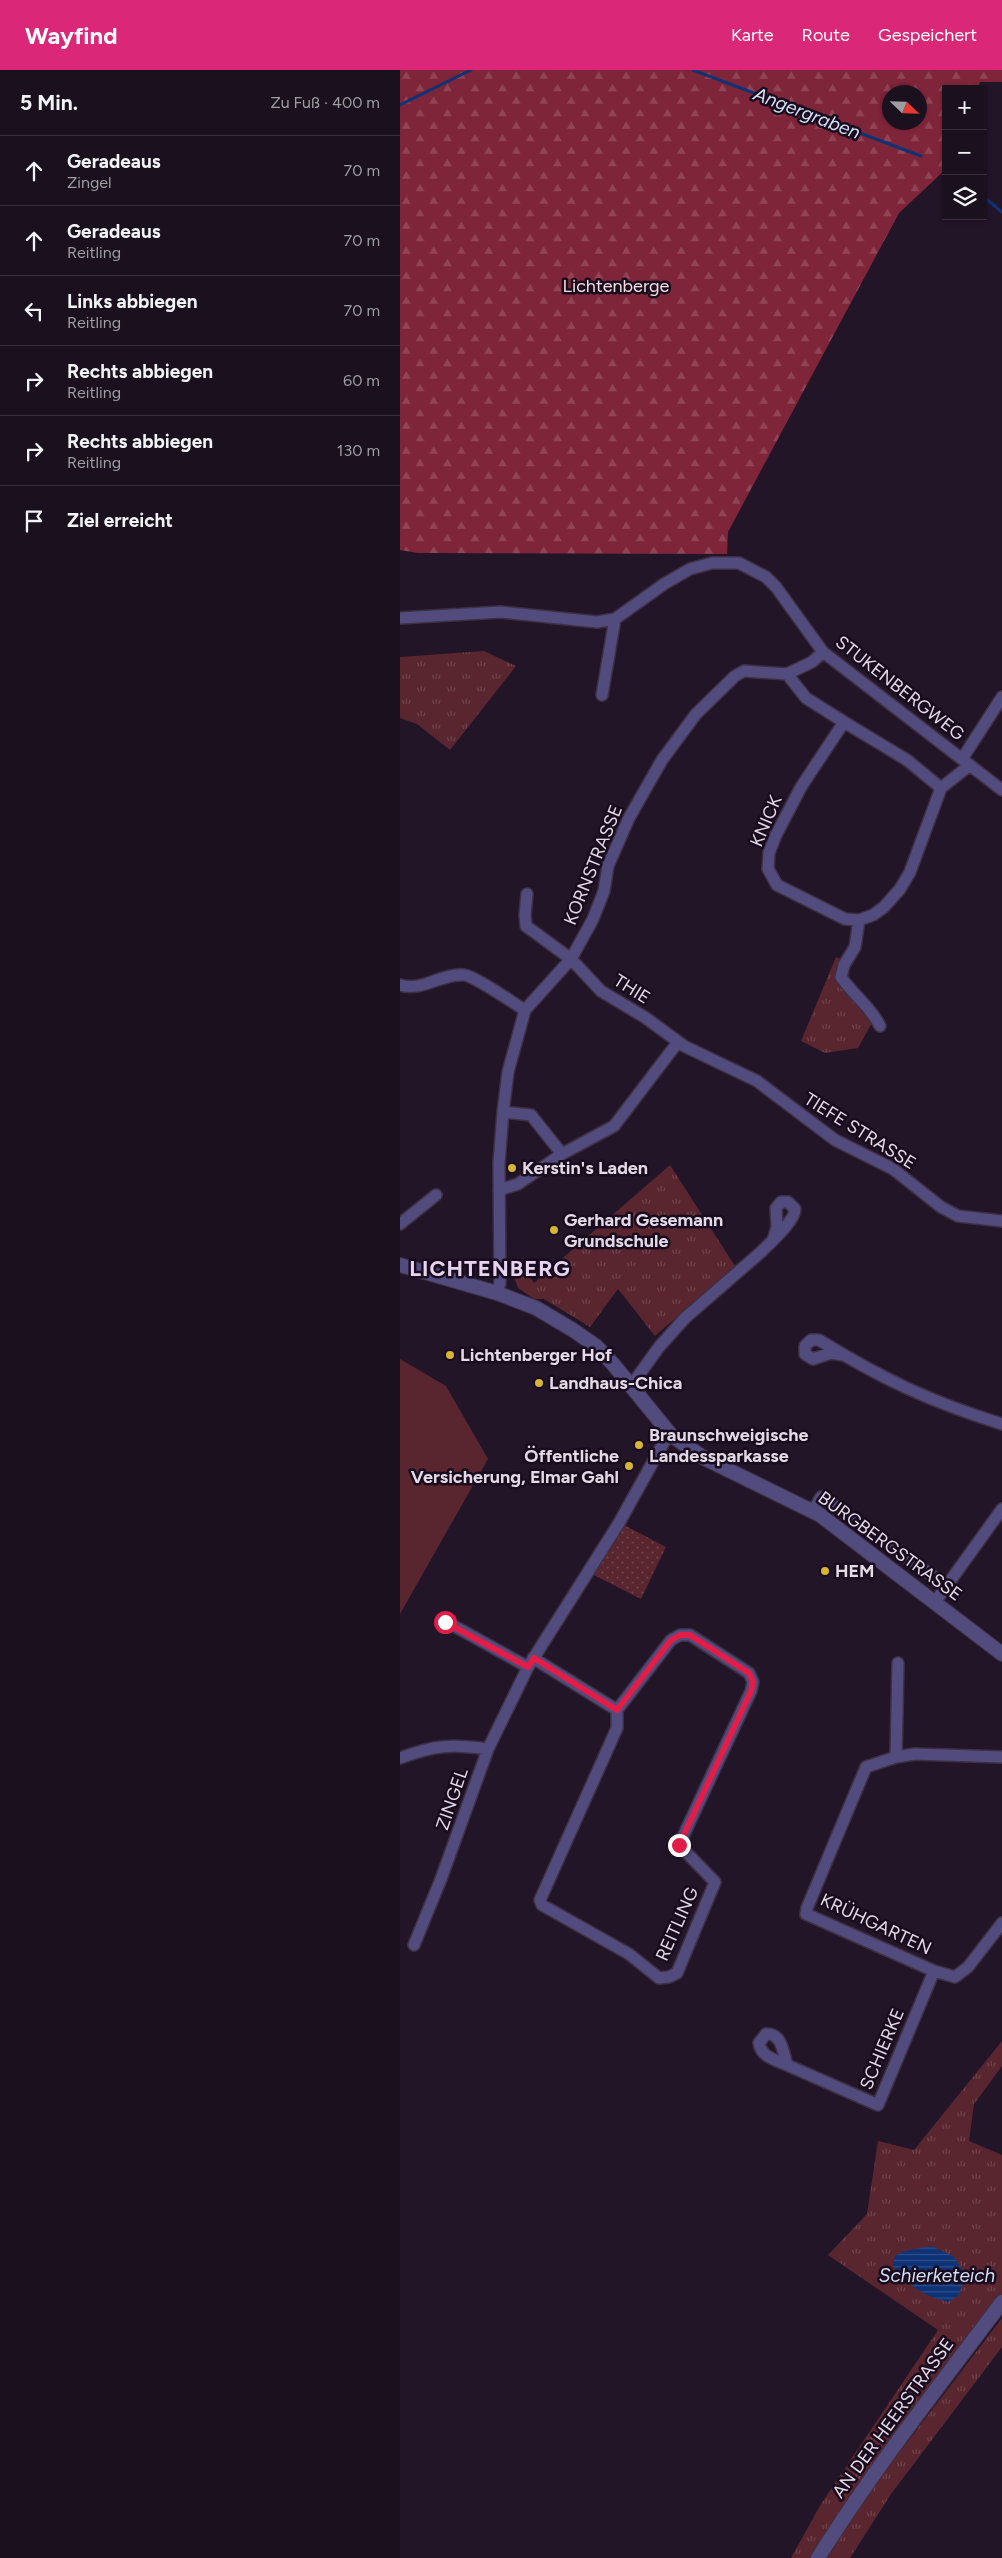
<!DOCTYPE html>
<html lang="de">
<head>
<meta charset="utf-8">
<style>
  body { margin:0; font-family:Figtree,sans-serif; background:#271e2b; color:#f1f3f6 }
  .controls { position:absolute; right:15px; top:15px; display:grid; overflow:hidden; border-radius:0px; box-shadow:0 1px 4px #0004 }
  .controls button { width:45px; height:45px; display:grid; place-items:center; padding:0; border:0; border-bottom:1px solid #38303c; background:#1a101e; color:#f1f3f6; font:25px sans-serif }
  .compass { position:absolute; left:482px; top:15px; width:45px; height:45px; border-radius:50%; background:#1a101e; box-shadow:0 1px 4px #0004; rotate:113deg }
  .stop { position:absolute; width:15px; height:15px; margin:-11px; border:4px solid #e11d48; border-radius:50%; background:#fff }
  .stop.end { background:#e11d48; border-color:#fff; box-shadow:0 1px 5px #0008 }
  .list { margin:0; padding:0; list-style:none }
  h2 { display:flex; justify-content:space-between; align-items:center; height:65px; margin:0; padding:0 20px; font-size:21px }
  h2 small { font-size:16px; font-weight:400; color:#9f9da4 }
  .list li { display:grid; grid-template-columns:32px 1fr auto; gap:15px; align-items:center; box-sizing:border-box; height:70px; padding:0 20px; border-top:1px solid #38303c }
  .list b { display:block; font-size:19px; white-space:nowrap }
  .list p { margin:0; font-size:16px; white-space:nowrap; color:#9f9da4 }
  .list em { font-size:16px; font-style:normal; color:#9f9da4 }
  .icon { flex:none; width:28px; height:28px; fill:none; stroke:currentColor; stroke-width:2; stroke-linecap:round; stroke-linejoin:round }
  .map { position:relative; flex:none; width:602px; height:2488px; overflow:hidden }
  header { display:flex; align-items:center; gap:30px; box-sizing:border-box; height:70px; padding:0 25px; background:#db2777; color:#fff }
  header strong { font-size:24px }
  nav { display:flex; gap:28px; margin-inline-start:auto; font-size:18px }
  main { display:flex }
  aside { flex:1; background:#1a101e }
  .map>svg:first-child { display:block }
  .grass { fill:url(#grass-tufts) }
  .forest { fill:url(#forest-firs); fill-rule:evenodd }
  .park { fill:url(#park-dots) }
  .pitch { fill:#59252e }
  .water { fill:url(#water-rules) }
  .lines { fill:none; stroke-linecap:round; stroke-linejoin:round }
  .stream { stroke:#0d3276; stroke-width:3 }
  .minor-casing { stroke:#3e3043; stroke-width:14 }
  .tertiary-casing { stroke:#3e3043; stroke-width:16 }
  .minor { stroke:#524b7e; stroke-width:11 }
  .tertiary { stroke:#524b7e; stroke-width:14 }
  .route { stroke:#e11d48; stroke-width:6 }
  .poi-dot { fill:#d6b534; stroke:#190c1e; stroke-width:2 }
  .labels { text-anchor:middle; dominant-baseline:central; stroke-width:5; stroke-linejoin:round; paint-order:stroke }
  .park-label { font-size:18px; fill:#f6dbdd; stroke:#190c1e }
  .street-label { font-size:18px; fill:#e3d9e7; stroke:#190c1e }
  .poi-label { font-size:18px; font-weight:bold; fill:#e3d9e7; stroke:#190c1e; text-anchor:start }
  .water-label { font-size:19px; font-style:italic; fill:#d3dff3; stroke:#190c1e }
  .district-label { font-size:22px; font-weight:bold; letter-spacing:1px; fill:#e7d4ef; stroke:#190c1e }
</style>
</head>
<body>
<header>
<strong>Wayfind</strong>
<nav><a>Karte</a><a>Route</a><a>Gespeichert</a></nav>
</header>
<main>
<aside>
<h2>5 Min.<small>Zu Fuß · 400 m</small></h2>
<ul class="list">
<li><svg class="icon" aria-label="ahead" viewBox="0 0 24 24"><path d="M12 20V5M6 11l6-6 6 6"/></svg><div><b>Geradeaus</b><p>Zingel</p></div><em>70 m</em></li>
<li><svg class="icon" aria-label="ahead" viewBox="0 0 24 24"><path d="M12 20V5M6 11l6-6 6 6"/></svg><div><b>Geradeaus</b><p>Reitling</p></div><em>70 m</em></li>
<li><svg class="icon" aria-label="left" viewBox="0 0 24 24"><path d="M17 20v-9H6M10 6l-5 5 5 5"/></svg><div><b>Links abbiegen</b><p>Reitling</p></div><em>70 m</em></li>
<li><svg class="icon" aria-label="right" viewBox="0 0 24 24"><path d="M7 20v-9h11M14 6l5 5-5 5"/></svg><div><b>Rechts abbiegen</b><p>Reitling</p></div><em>60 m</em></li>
<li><svg class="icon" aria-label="right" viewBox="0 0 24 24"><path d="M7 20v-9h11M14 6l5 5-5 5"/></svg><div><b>Rechts abbiegen</b><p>Reitling</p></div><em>130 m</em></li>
<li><svg class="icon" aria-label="arrive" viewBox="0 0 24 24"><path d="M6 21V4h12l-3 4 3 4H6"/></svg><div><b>Ziel erreicht</b></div></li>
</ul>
</aside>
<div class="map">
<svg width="602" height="2488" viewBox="0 0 602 2488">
  <defs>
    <pattern id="grass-tufts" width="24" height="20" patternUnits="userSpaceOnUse" patternTransform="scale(1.25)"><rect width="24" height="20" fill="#59252e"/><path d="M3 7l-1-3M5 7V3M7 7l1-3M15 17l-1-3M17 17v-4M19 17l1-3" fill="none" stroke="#71444c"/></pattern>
    <pattern id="forest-firs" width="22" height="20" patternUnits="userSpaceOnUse" patternTransform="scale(1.25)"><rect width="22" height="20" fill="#7f2539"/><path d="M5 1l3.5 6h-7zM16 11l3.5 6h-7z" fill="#914456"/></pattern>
    <pattern id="park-dots" width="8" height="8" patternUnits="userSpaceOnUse" patternTransform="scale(1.25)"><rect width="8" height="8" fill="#59252e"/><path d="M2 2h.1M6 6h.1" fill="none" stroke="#71444c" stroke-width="1.8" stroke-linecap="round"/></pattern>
    <pattern id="water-rules" width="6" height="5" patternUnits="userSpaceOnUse" patternTransform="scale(1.25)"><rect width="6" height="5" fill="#0d3276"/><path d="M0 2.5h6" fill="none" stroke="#304f8a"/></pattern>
  </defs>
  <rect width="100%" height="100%" fill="#231528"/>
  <path class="grass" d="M84 581 116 596 50 680 17 654 0 648V587Z
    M436 887 443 890 438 903 473 951 458 978 425 983 401 971Z
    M270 1095 335 1196 255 1266 218 1219 190 1257 144 1229H134L118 1218 114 1207 125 1199 134 1213Z
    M602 1971V1996L574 2034 569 2071 602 2085V2224L475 2390 426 2464 413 2488H391L421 2434 538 2260 428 2185 467 2144 478 2071 514 2080Z
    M602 2248V2277L491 2424 450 2488H427L476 2413Z"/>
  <path class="forest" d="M0 0H602V12H580L578 19H546V99L499 143 328 462 327 484 18 483 0 480ZM490 22H520V52H490Z"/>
  <path class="park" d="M222 1454 266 1477 241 1529 190 1503Z"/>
  <path class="pitch" d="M0 1289 46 1316 88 1389 0 1544Z"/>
  <path class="water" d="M531 2176 553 2186 566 2205 559 2225 548 2232C524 2226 508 2216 493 2196L495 2186C505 2179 519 2179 531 2176Z"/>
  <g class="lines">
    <path class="stream" d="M293 0 521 86
      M0 35 71 0
      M583 126 602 142"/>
    <g class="minor-casing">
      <path id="minor" d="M0 548 101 542 197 552 215 549 264 514 290 499 312 493H339L366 507 376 517 423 582 602 720
        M387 604 406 628 444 652 401 717 376 765 369 783 368 799 377 815 445 849 459 850 473 845 484 837 500 819 510 802 541 718 570 695
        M202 625 215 549
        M444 652 507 690 541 718
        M562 689 602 627
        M127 824 125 845 126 856 171 889 201 921 246 948 284 976 357 1011 435 1070 493 1099 541 1137 558 1146 602 1151
        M459 850 455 877 444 895 441 907C453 925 471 937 480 956
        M0 915C23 922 41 903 64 905 75 906 113 933 125 940
        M103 1042 131 1045 162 1084
        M99 1120 118 1114 162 1084 214 1056 278 972
        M0 1154 36 1125
        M97 1223 100 1213 99 1093 103 1042 108 1002 125 940 171 889 193 849 204 821 208 796 229 748 262 690 296 644 335 606 344 601 387 604 412 592 423 582
        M443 1285 431 1283 413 1289 405 1284V1276L411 1270H419C482 1309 531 1332 602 1354
        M231 1316 259 1277 285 1248 361 1182C370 1173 395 1151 395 1139L388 1132H381L376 1138 377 1157 373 1170
        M413 1441 421 1427 425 1429 541 1512 545 1520
        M535 1532 602 1439
        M45 1551 128 1597
        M280 1565H290L349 1603 353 1612 351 1621 279 1775 315 1812 277 1903 269 1907 259 1908 229 1884 142 1835 140 1830 217 1658V1640L271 1570Z
        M133 1588 217 1640
        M496 1687 498 1593
        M602 1687 515 1684 496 1687 466 1697 407 1838 406 1844 534 1901 555 1907 568 1897 602 1853
        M0 1688C35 1675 51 1674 88 1679
        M14 1875 41 1809 88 1679 128 1597 219 1453 264 1372 271 1365
        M387 1995C376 1990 361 1987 359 1973L366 1964C382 1963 383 1982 387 1995L478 2035 534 1901"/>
    </g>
    <g class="tertiary-casing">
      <path id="tertiary" d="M0 1195 97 1223 136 1238 173 1260 196 1276 213 1294 271 1365 304 1388 420 1445 602 1584
        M418 2488C474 2399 539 2316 602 2232"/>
    </g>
    <use href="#minor" class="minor"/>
    <use href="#tertiary" class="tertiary"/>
  </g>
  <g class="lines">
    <path class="route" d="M45 1552 128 1597 134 1588 217 1640 271 1570 280 1565H290L349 1603 353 1612 351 1621 279 1775"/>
  </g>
  <g class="poi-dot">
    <circle cx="112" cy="1098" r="5"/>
    <circle cx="154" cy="1160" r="5"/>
    <circle cx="50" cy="1285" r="5"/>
    <circle cx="139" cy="1313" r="5"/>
    <circle cx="239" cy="1375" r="5"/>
    <circle cx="229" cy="1396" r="5"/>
    <circle cx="425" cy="1501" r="5"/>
  </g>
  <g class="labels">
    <g class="park-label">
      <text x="216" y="216">Lichtenberge</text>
    </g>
    <g class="street-label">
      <text transform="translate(500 618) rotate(38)">STUKENBERGWEG</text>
      <text transform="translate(366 751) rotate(-67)">KNICK</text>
      <text transform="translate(193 795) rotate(-68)">KORNSTRASSE</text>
      <text transform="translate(232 919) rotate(32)">THIE</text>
      <text transform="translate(460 1061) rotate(32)">TIEFE STRASSE</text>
      <text transform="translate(490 1476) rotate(36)">BURGBERGSTRASSE</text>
      <text transform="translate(52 1729) rotate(-71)">ZINGEL</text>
      <text transform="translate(277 1854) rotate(-66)">REITLING</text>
      <text transform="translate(476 1854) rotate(25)">KRÜHGARTEN</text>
      <text transform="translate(482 1979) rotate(-67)">SCHIERKE</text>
      <text transform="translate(493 2348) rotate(-54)">AN DER HEERSTRASSE</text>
    </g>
    <g class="poi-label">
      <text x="122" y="1098">Kerstin's Laden</text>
      <text x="164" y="1150">Gerhard Gesemann<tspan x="164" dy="21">Grundschule</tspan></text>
      <text x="60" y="1285">Lichtenberger Hof</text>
      <text x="149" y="1313">Landhaus-Chica</text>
      <text x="249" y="1365">Braunschweigische<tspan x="249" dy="21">Landessparkasse</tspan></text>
      <text x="219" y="1386" text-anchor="end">Öffentliche<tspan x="219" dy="21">Versicherung, Elmar Gahl</tspan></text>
      <text x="435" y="1501">HEM</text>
    </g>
    <g class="water-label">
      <text transform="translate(407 43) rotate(21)">Angergraben</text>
      <text x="537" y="2205">Schierketeich</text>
    </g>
    <g class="district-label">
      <text x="90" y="1198">LICHTENBERG</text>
    </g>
  </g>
</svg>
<div class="controls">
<button>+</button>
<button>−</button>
<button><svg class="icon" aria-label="layers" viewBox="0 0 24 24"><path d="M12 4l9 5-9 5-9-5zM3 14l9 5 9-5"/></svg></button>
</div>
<svg class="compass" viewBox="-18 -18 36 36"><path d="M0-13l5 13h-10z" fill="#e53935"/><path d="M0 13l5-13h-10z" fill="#9f9da4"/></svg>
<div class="stop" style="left:45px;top:1552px"></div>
<div class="stop end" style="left:279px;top:1775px"></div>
</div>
</main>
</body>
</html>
